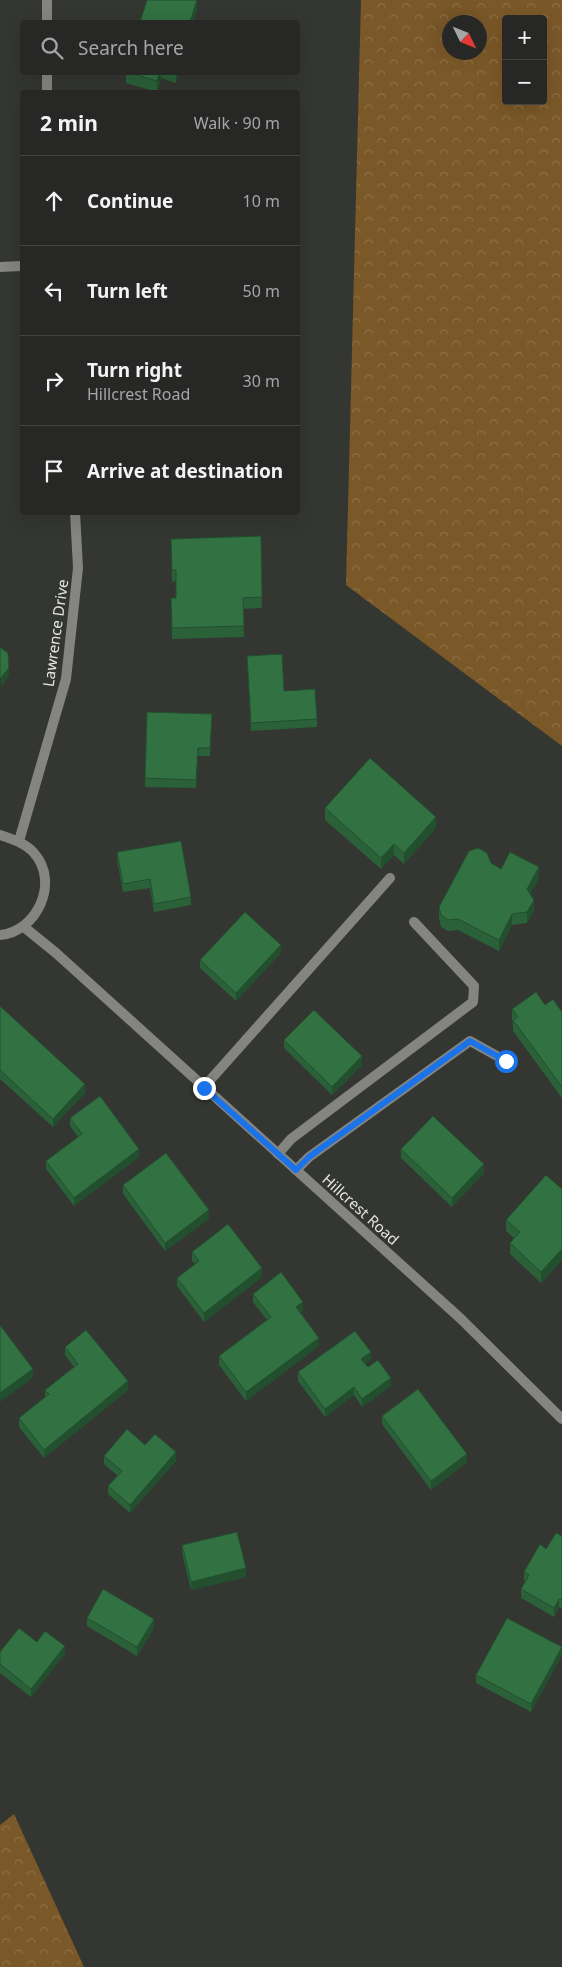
<!DOCTYPE html>
<html lang="en">
<head>
<meta charset="utf-8">
<style>
  body { margin:0; font-family:"Noto Sans",sans-serif; background:#2f302e; color:#f1f3f6 }
  .controls { position:absolute; right:15px; top:15px; display:grid; overflow:hidden; border-radius:5px; box-shadow:0 5px 20px #0002 }
  .controls button { width:45px; height:45px; display:grid; place-items:center; padding:0; border:0; border-bottom:1px solid #434443; background:#272826; color:#f1f3f6; font:25px sans-serif }
  .compass { position:absolute; left:442px; top:15px; width:45px; height:45px; border-radius:50%; background:#272826; box-shadow:0 5px 20px #0002; rotate:133deg }
  .stop { position:absolute; width:15px; height:15px; margin:-11px; border:4px solid #1a73e8; border-radius:50%; background:#fff }
  .stop.end { background:#1a73e8; border-color:#fff; box-shadow:0 1px 5px #0008 }
  .list { margin:0; padding:0; list-style:none }
  h2 { display:flex; justify-content:space-between; align-items:center; height:65px; margin:0; padding:0 20px; font-size:21px }
  h2 small { font-size:16px; font-weight:400; color:#a4a6a7 }
  .list li { display:grid; grid-template-columns:32px 1fr auto; gap:15px; align-items:center; box-sizing:border-box; height:90px; padding:0 20px; border-top:1px solid #434443 }
  .list b { display:block; font-size:19px; white-space:nowrap }
  .list p { margin:0; font-size:16px; white-space:nowrap; color:#a4a6a7 }
  .list em { font-size:16px; font-style:normal; color:#a4a6a7 }
  .icon { flex:none; width:28px; height:28px; fill:none; stroke:currentColor; stroke-width:2; stroke-linecap:round; stroke-linejoin:round }
  .map { position:relative; flex:none; width:562px; height:1967px; overflow:hidden }
  .search { position:absolute; background:#272826; box-shadow:0 5px 20px #0002; left:20px; top:20px; width:280px; height:55px; display:flex; align-items:center; gap:12px; box-sizing:border-box; padding:0 18px; border-radius:5px; color:#a4a6a7; font-size:19px }
  .panel { position:absolute; background:#272826; box-shadow:0 5px 20px #0002; left:20px; top:90px; width:280px; height:425px; border-radius:5px }
  .map>svg:first-child { display:block }
  .forest { fill:url(#forest-crowns); fill-rule:evenodd }
  .lines { fill:none; stroke-linecap:round; stroke-linejoin:round }
  .service { stroke:#848481; stroke-width:10 }
  .minor { stroke:#848481; stroke-width:10 }
  .tertiary { stroke:#848481; stroke-width:10 }
  .wall { fill:#2a6139 }
  .shaded-wall { fill:#224f2e }
  .building { fill:#317142; stroke:#224f2e }
  .route { stroke:#1a73e8; stroke-width:6 }
  .labels { text-anchor:middle; dominant-baseline:central; stroke-width:4.5; stroke-linejoin:round; paint-order:stroke }
  .street-label { font-size:15px; fill:#e4e5e2; stroke:#343632 }
</style>
</head>
<body>
<div class="map">
<svg width="562" height="1967" viewBox="0 0 562 1967">
  <defs>
    <pattern id="forest-crowns" width="20" height="18" patternUnits="userSpaceOnUse" patternTransform="scale(1.25)"><rect width="20" height="18" fill="#7a5828"/><path d="M2 6a3 3 0 1 1 6 0M12 15a3 3 0 1 1 6 0" fill="none" stroke="#8d7047"/></pattern>
  </defs>
  <rect width="100%" height="100%" fill="#343632"/>
  <path class="forest" d="M361 0H562V746L346 585ZM506 19H543V101H506ZM450 22H480V52H450Z
    M14 1814 84 1967H0V1825Z"/>
  <g class="lines">
    <path class="service" d="M0 267 22 266
      M204 1087 390 878
      M278 1154 291 1139 473 1002 474 986 414 922
      M296 1170 309 1157 470 1041 506 1061"/>
    <path class="minor" d="M24 927 56 953 460 1318 562 1419"/>
    <path class="tertiary" d="M47 22V0
      M47 92V72
      M0 835C12 839 25 843 34 853 60 882 37 932 0 935
      M19 841 66 679 78 568 75 512"/>
  </g>
  <path class="wall" d="M126 72H179L176 83 161 78 157 92 126 83Z
    M261 536 262 608 243 609 244 637 172 639 171 598H176V581L172 582 171 539Z
    M247 656 284 691 317 719V727L251 731Z
    M212 722 210 756H198L196 788 145 787V778Z
    M325 808 436 828 404 864 394 855 381 869 325 820Z
    M117 852 191 897V905L154 912 150 888 123 892 117 860Z
    M491 863 501 869 539 878 530 894 534 911 527 923 512 925 499 951 458 930 448 931 441 927 439 918V907Z
    M281 953 236 1001 200 968V960Z
    M545 1005 562 1012V1098L513 1031V1022L512 1020V1009Z
    M0 1006 85 1093 53 1127 0 1079Z
    M284 1040 362 1065 332 1095 284 1048Z
    M70 1118 139 1157 74 1206 46 1169V1161L78 1137 70 1126Z
    M401 1149 484 1173 452 1207 401 1158Z
    M123 1185 209 1219 165 1251 123 1194Z
    M562 1189V1260L541 1283 510 1254V1243L514 1238 506 1231V1220Z
    M192 1252 262 1277 204 1322 177 1286V1278L195 1264 192 1261Z
    M253 1294 303 1310 300 1313 319 1346 246 1401 219 1365V1356L267 1320 253 1302Z
    M65 1347 128 1390 44 1458 19 1427V1418L45 1397V1390L74 1367 65 1355Z
    M371 1360 365 1364 368 1367 391 1386 362 1407 354 1395 325 1417 298 1381V1372Z
    M382 1416 467 1462 431 1490 382 1424Z
    M145 1445 176 1461 130 1513 108 1494V1486L118 1476 104 1464V1456Z
    M562 1536V1609L559 1607 554 1617 521 1598V1589L526 1581H524V1572L546 1549Z
    M182 1545 246 1577 191 1590 182 1553Z
    M87 1618 154 1628 137 1656 87 1626Z
    M37 1642 65 1654 31 1697 0 1673V1652Z
    M562 1655 531 1712 476 1683V1675Z"/>
  <path class="shaded-wall" d="M197 0V10L194 22H190Z
    M160 72H161V78L157 92V81Z
    M176 72H179L176 83Z
    M9 668V676L1 687V679Z
    M436 817V828L404 864V853Z
    M394 844V855L381 869V858Z
    M539 867V878L527 900V889Z
    M534 900V911L527 923V912Z
    M512 914V925L499 951V940Z
    M281 945V953L236 1001V993Z
    M362 1056V1065L332 1095V1087Z
    M85 1084V1093L53 1127V1119Z
    M139 1149V1157L74 1206V1198Z
    M484 1164V1173L452 1207V1198Z
    M209 1210V1219L165 1251V1243Z
    M562 1249V1260L541 1283V1272Z
    M262 1268V1277L204 1322V1313Z
    M303 1302V1310L296 1316V1307Z
    M319 1338V1346L246 1401V1392Z
    M371 1352V1360L361 1367V1359Z
    M33 1369V1378L0 1402V1393Z
    M391 1378V1386L362 1407V1399Z
    M128 1381V1390L44 1458V1450Z
    M354 1387V1395L325 1417V1409Z
    M176 1452V1461L130 1513V1505Z
    M467 1454V1462L431 1490V1481Z
    M246 1568V1577L191 1590V1582Z
    M559 1599V1607L554 1617V1608Z
    M154 1619V1628L137 1656V1647Z
    M65 1646V1654L31 1697V1689Z
    M562 1647V1655L531 1712V1704Z"/>
  <path class="building" d="M147 0H197L190 22H140Z
    M127 72H160L157 81Z
    M261 536 262 597 243 598 244 626 172 628 171 598H176V570H172L171 539Z
    M0 647 8 653 9 668 0 679Z
    M282 654 284 691 315 689 317 719 251 723 247 656Z
    M147 712 212 714 210 748H198L196 780 145 778Z
    M370 758 436 817 404 853 394 844 381 858 325 808Z
    M181 841 191 897 154 904 150 879 123 884 117 852Z
    M478 848 487 853 491 863 501 869 510 852 539 867 527 889 534 900 527 912 512 914 499 940 458 919 448 920 441 915 439 907 469 851Z
    M245 912 281 945 236 993 200 960Z
    M536 992 545 1005 553 999 562 1012V1087L513 1020 518 1017 512 1009Z
    M0 1006 85 1084 53 1119 0 1070Z
    M314 1010 362 1056 332 1087 284 1040Z
    M100 1096 139 1149 74 1198 46 1161 82 1134 70 1118Z
    M433 1116 484 1164 452 1198 401 1149Z
    M166 1153 209 1210 165 1243 123 1185Z
    M546 1175 562 1189V1249L541 1272 510 1243 520 1232 506 1220Z
    M228 1224 262 1268 204 1313 177 1278 199 1261 192 1252Z
    M281 1272 303 1302 296 1307 319 1338 246 1392 219 1356 271 1317 253 1294Z
    M0 1325 33 1369 0 1393Z
    M86 1330 128 1381 44 1450 19 1418 49 1394 45 1390 78 1364 65 1347Z
    M355 1331 371 1352 361 1359 368 1367 378 1360 391 1378 362 1399 354 1387 325 1409 298 1372Z
    M418 1389 467 1454 431 1481 382 1416Z
    M127 1429 145 1445 155 1434 176 1452 130 1505 108 1486 122 1471 104 1456Z
    M237 1532 246 1568 191 1582 182 1545Z
    M556 1533 562 1536V1600L559 1599 554 1608 521 1589 529 1575 524 1572 540 1544 546 1549Z
    M103 1589 154 1619 137 1647 87 1618Z
    M507 1618 562 1647 531 1704 476 1675Z
    M19 1628 37 1642 45 1631 65 1646 31 1689 0 1664V1652Z"/>
  <g class="lines">
    <path class="route" d="M204 1088 296 1170 309 1157 470 1041 506 1061"/>
  </g>
  <g class="labels">
    <g class="street-label">
      <text transform="translate(55 633) rotate(-82)">Lawrence Drive</text>
      <text transform="translate(361 1209) rotate(42)">Hillcrest Road</text>
    </g>
  </g>
</svg>
<div class="controls">
<button>+</button>
<button>−</button>
</div>
<svg class="compass" viewBox="-18 -18 36 36"><path d="M0-13l5 13h-10z" fill="#e53935"/><path d="M0 13l5-13h-10z" fill="#a4a6a7"/></svg>
<div class="stop" style="left:506px;top:1061px"></div>
<div class="stop end" style="left:204px;top:1088px"></div>
<div class="search"><svg class="icon" aria-label="search" viewBox="0 0 24 24"><circle cx="10" cy="10" r="6"/><path d="M15 15l6 6"/></svg>Search here</div>
<section class="panel">
<h2>2 min<small>Walk · 90 m</small></h2>
<ul class="list">
<li><svg class="icon" aria-label="ahead" viewBox="0 0 24 24"><path d="M12 20V5M6 11l6-6 6 6"/></svg><div><b>Continue</b></div><em>10 m</em></li>
<li><svg class="icon" aria-label="left" viewBox="0 0 24 24"><path d="M17 20v-9H6M10 6l-5 5 5 5"/></svg><div><b>Turn left</b></div><em>50 m</em></li>
<li><svg class="icon" aria-label="right" viewBox="0 0 24 24"><path d="M7 20v-9h11M14 6l5 5-5 5"/></svg><div><b>Turn right</b><p>Hillcrest Road</p></div><em>30 m</em></li>
<li><svg class="icon" aria-label="arrive" viewBox="0 0 24 24"><path d="M6 21V4h12l-3 4 3 4H6"/></svg><div><b>Arrive at destination</b></div></li>
</ul>
</section>
</div>
</body>
</html>
